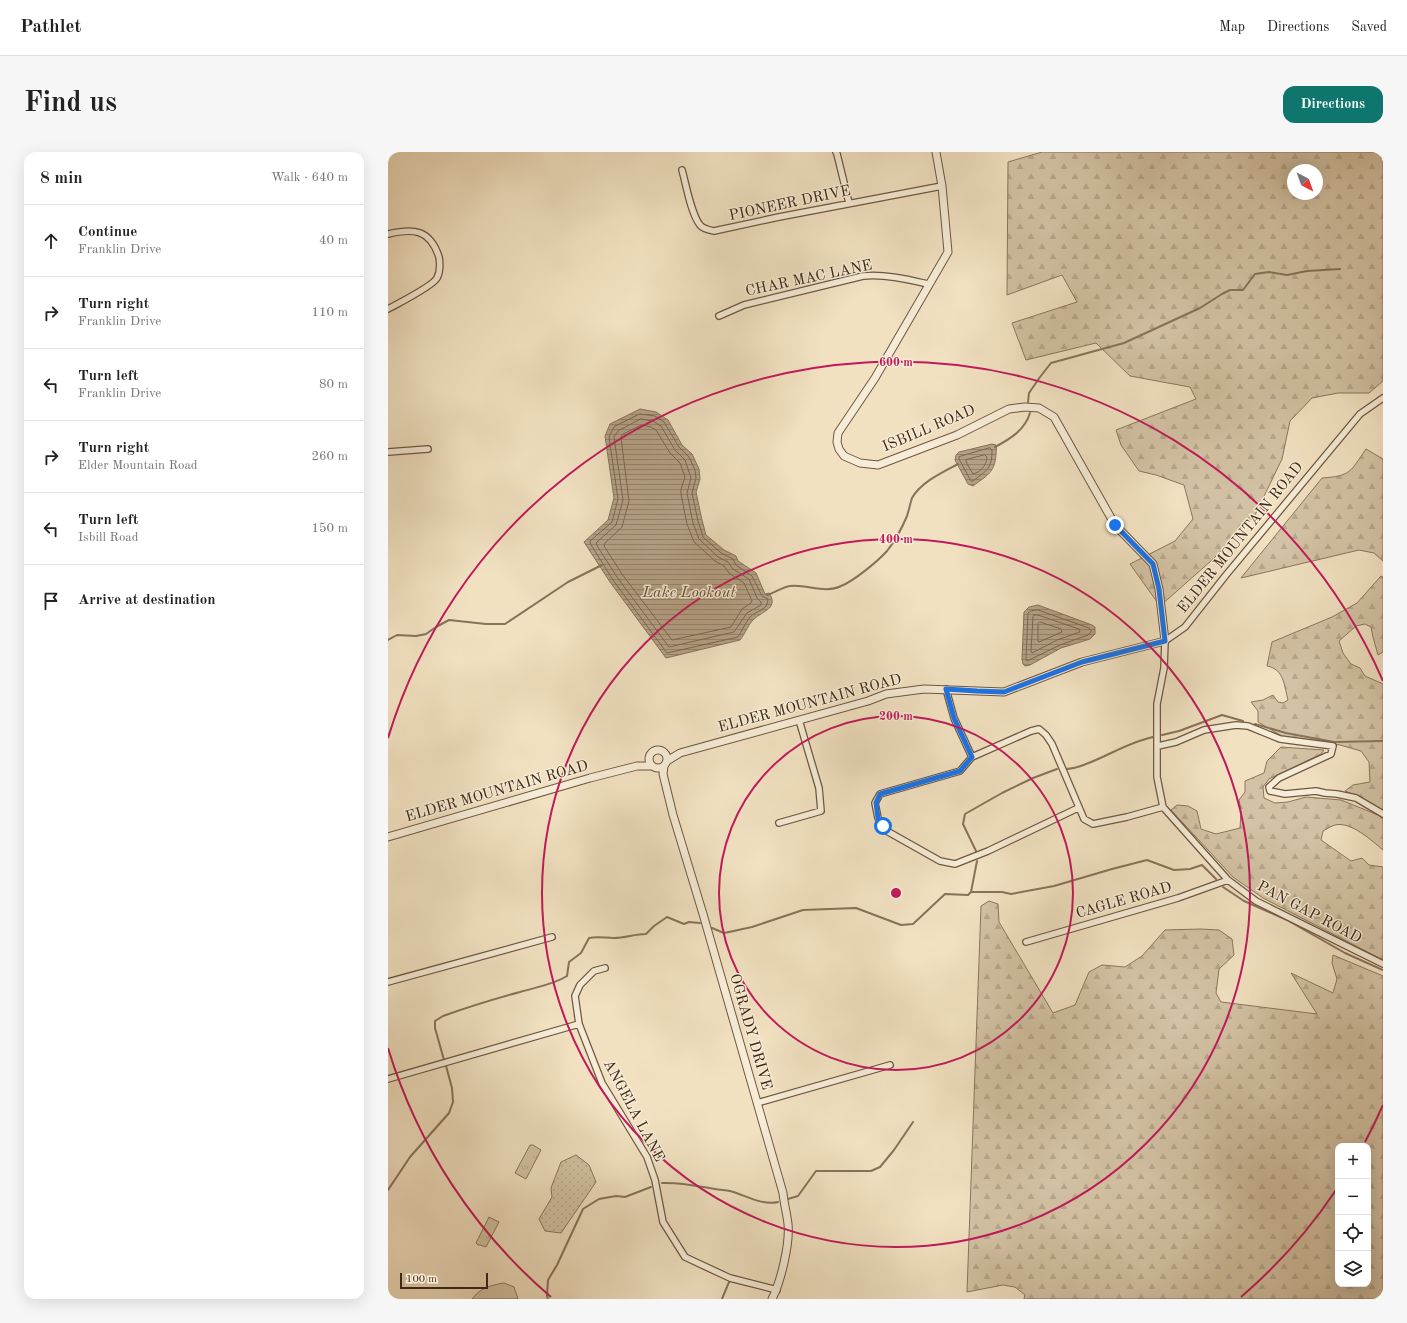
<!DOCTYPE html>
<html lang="en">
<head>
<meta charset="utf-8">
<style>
  body { margin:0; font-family:"Old Standard TT",serif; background:#f6f6f6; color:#222 }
  .controls { position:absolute; right:12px; bottom:12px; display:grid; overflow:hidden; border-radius:8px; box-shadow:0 4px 16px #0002 }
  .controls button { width:36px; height:36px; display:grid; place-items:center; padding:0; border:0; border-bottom:1px solid #e0e0e0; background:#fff; color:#222; font:20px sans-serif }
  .compass { position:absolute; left:899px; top:12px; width:36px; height:36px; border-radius:50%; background:#fff; box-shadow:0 4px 16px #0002; rotate:139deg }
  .scale { position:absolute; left:12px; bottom:10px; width:88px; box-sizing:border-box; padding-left:4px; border:2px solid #422916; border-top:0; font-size:11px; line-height:14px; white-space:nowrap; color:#422916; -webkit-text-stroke:3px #f6ecd7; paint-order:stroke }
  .stop { position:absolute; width:12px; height:12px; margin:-9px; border:3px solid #1a73e8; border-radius:50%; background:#fff }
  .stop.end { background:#1a73e8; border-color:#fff; box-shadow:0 1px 4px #0008 }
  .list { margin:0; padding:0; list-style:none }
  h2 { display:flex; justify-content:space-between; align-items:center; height:52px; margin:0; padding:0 16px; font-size:17px }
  h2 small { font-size:13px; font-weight:400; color:#767676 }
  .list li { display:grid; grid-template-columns:26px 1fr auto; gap:12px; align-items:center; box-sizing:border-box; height:72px; padding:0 16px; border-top:1px solid #e0e0e0 }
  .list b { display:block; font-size:15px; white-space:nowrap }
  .list p { margin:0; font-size:13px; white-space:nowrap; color:#767676 }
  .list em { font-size:13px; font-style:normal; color:#767676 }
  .icon { flex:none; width:22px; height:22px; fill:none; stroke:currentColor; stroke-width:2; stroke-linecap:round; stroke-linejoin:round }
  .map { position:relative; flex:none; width:995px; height:1147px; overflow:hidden; border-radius:12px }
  header { display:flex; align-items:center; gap:24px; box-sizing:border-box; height:56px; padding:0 20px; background:#fff; border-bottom:1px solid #e0e0e0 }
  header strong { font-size:19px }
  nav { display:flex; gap:22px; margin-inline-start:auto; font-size:14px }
  .intro { display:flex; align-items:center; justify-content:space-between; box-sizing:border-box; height:96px; padding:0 24px }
  h1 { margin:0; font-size:28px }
  .button { padding:10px 18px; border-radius:12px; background:#0f766e; color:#fff; font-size:14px; font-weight:700 }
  main { display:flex; gap:24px; padding:0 24px }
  aside { flex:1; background:#fff; border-radius:12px; box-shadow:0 4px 16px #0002 }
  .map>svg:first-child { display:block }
  .grass { fill:url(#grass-tufts); stroke:#8a765d }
  .forest { fill:url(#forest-firs); stroke:#8a765d; fill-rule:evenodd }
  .park { fill:url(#park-dots); stroke:#8a765d }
  .pitch { fill:#d3c2a4; stroke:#8a765d }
  .water { fill:url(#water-rules); stroke:#88725a }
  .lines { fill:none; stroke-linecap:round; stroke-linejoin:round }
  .shore { stroke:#7c664e; stroke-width:1 }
  .stream { stroke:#88725a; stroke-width:2 }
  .minor-casing { stroke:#6e5741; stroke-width:8 }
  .tertiary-casing { stroke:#6e5741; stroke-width:9 }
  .minor { stroke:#f6ecd7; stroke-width:5.5 }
  .tertiary { stroke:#f6ecd7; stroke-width:7 }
  .route { stroke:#1a73e8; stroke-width:5 }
  .ring { fill:none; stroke:#c2185b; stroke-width:2 }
  .labels { text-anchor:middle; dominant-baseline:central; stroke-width:3; stroke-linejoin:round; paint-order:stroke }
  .street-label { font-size:15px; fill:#422916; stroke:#f6ecd7 }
  .water-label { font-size:16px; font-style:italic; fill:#654d38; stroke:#f6ecd7 }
  .centre { fill:#c2185b; stroke:#f6ecd7; stroke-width:2 }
  .ring-label { font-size:12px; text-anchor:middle; font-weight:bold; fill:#c2185b; stroke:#f6ecd7; stroke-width:3; stroke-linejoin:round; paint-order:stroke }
</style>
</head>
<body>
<header>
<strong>Pathlet</strong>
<nav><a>Map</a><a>Directions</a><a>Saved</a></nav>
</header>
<div class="intro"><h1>Find us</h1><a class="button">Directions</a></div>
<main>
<aside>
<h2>8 min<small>Walk · 640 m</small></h2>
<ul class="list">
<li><svg class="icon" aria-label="ahead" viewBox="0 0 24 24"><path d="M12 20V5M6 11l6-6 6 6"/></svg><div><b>Continue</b><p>Franklin Drive</p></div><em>40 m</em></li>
<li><svg class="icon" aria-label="right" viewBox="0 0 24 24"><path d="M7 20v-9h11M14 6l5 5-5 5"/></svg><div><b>Turn right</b><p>Franklin Drive</p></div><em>110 m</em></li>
<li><svg class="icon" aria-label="left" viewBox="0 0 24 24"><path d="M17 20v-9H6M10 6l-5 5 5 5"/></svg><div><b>Turn left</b><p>Franklin Drive</p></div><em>80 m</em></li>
<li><svg class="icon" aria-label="right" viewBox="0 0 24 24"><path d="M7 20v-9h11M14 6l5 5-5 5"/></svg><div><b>Turn right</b><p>Elder Mountain Road</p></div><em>260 m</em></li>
<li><svg class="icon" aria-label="left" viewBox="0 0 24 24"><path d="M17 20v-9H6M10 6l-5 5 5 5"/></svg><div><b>Turn left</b><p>Isbill Road</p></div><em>150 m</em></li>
<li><svg class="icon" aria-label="arrive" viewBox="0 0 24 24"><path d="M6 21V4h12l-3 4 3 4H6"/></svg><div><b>Arrive at destination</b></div></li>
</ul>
</aside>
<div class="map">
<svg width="995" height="1147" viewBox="0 0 995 1147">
  <defs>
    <pattern id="grass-tufts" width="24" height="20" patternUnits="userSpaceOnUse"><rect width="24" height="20" fill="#d3c2a4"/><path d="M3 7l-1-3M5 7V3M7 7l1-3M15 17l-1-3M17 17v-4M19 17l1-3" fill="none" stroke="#b6a78c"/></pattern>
    <pattern id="forest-firs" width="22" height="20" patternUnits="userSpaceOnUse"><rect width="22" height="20" fill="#d3c2a4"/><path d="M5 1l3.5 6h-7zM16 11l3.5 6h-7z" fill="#b6a78c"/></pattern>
    <pattern id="park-dots" width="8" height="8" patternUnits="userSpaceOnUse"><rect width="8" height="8" fill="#d3c2a4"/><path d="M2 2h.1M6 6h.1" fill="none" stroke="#b6a78c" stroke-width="1.8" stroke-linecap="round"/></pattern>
    <pattern id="water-rules" width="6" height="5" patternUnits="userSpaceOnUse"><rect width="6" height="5" fill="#b6a287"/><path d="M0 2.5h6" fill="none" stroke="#96846d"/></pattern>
  </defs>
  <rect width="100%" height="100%" fill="#f1e1c1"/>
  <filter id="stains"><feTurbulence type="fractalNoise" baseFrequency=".005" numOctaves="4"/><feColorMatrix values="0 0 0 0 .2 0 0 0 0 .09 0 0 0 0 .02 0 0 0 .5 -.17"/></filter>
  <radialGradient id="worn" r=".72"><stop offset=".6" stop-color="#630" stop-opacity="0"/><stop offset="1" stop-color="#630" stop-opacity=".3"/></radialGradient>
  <path class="grass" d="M142 993H145L153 998 138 1027 127 1021Z
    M101 1065 111 1070 98 1095 92 1093H90L88 1091Z"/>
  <path class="forest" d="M654 0H995V229L981 241H950L924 246 902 269 894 307 866 365 824 408 772 454 742 412 787 389 805 367 796 333 768 323 751 319 733 293 728 278 808 247 802 235 742 224 708 191 638 208 624 171 689 150 674 123 619 143 620 10ZM905 18H929V42H905Z
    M978 297 995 307V409L986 401 971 398 853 426 934 326C963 324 962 320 978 297Z
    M993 424 995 425V500L990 503 985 485 983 475 977 472 968 474 951 489 955 501 963 512 972 516 977 524 995 532V658L972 645 957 639 965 633 982 630 981 610 973 599 952 593 897 586 870 570V559L863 550 875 548 885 543 890 550 895 551 900 548C896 533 896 517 879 514L884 490 944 465 969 451Z
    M893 595 936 598 933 602 881 627 875 635 876 646 887 651 900 650 918 645 953 648 995 665V698C984 689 963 669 947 673 943 674 939 677 935 679L933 688 963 709 974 706 981 713 995 715V808L875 746 845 725 783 658 789 653 800 654 809 659 813 677 828 682 852 676 853 660 851 648 857 640V629L876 621 879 609Z
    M601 749 610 752 611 770 665 861 687 853 701 820 714 813 737 815 754 804 777 778 813 777 831 778 844 787 846 803 831 817 828 841 833 850 929 862 903 821 945 841 949 827 944 811 945 803 995 824V1147H636L637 1143 627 1135 615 1133 579 1140 593 754ZM950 994H980V1132H950Z"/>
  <path class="park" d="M188 1003 201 1013 208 1030 173 1081 157 1079 151 1067 164 1045 163 1036 173 1010Z"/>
  <path class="pitch" d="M116 1131 126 1135 130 1147H84C92 1136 103 1133 116 1131Z"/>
  <path class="water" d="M252 257 268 260 280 268 294 293 304 302 311 317 312 327 308 340 314 368 318 383 336 398 348 404 350 409 368 421 377 442 381 441C391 456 375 459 366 467 361 471 357 482 352 488L278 506 222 430 196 390 220 368 226 346 217 284 222 272Z
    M604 292 608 293C609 297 608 299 608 302 607 321 598 324 585 334L580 332 567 308 568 303 571 300Z
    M650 453 704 473 707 475V482L702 487 673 496 642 513 637 514 635 512 634 507 636 460 641 455Z"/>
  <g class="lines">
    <path class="shore" d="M252 262 267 264 276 270 291 295 301 305 307 318 308 326 304 341 310 369 315 385 333 401 345 407 348 413 364 424 374 444 380 447C380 459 369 458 362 465 357 471 354 479 350 485L279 501 225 428 202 391V389L224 370 230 347 221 285 226 275Z
      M253 267 265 269 273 274 287 298 297 308 303 326 299 341 305 371 311 387 330 405 340 410 345 417 361 427 369 446 373 450V453L359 461 346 480 281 495 229 425 208 392 209 390 228 373 235 348 226 285 230 279Z
      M254 273 263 275 268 278 282 301 292 311 297 325 293 337V342L299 372 306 390 327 409 336 414 341 421 356 431 364 449 363 451 354 457 343 475 284 488 234 422 216 394 217 391 234 375 241 349 233 286 234 283Z
      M602 296 604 298C604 317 599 318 585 329H583L571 307V305Z
      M597 303 599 305C598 314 593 320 585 322L578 310V308Z
      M650 458 701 476 703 478V480L700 483 672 493 639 509 638 507 640 461 643 459Z
      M646 463H650L691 477 692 480 669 488 644 501 643 499 645 465Z
      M652 470 673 477 674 480 651 490 650 489V472Z"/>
    <path class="stream" d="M640 250 641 241 652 225 663 211 736 191 812 156 834 142 842 138H855L867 122 881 120 899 123 919 119 952 117
      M607 295C622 287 637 278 642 261
      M379 443C387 441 394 435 402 434 419 432 437 442 453 434 466 429 490 409 499 399 507 389 514 376 519 364 521 358 522 352 524 346 533 330 555 320 570 312
      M0 488 9 483 28 484 38 482 48 475 61 468 98 472H117L180 430 214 413
      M867 572 898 581 946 590 995 589
      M774 583 791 579 834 563 855 569
      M677 617C685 617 691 615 698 612 720 604 741 590 765 585
      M588 699 575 672 577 662 614 641 645 626 669 617
      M835 735 856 749 899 768 957 801 995 818
      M583 740 589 709
      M324 776 336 781 341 780 364 775 415 758 468 756 513 773 525 772 557 742 580 743 583 740H614L623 742 666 734 724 717 759 708 786 718 802 717 814 713 828 727
      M56 908 47 876V869L55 864C80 855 106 847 132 840 148 835 165 833 179 824L181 810 193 801 201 786C210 784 217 786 226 786 237 786 247 782 258 782L266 774 279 765 296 772 301 770 312 771
      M274 1031C292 1030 309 1034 327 1037 332 1038 337 1038 342 1039 357 1043 375 1054 390 1050
      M0 1038 22 1005 61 961 65 950 64 936 58 914
      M400 1047 410 1044 428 1019H483L492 1015 506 998 525 970
      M160 1147 159 1144 160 1128 169 1113 195 1057 211 1047 228 1044 237 1045 263 1035
      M334 1147 341 1130"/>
    <g class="minor-casing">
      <path id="minor" d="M448 0 449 2 461 51
        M294 18C298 32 303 62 312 73 315 77 321 78 326 79L391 65 554 34
        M0 82C25 76 42 77 51 105 52 111 52 120 49 126 45 134 9 152 0 157
        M331 164 356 153 475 124C497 122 518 127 540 132
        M995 246 972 262 838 423 797 475 777 489 776 516 769 552V625L775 655 840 728 868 749 995 812
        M0 300 40 297
        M558 537 566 566 584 605
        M770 594 788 590 816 578 848 573 860 574 892 587 945 594 943 602 891 626 881 635 882 639 897 642 928 639 937 641 949 642 968 646 995 662
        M690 656 600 699 567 712 552 709 497 678 490 666 487 651 492 642 572 619 584 605 643 579 651 577 658 583 664 592 696 667 705 672 739 665 775 655
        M391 671 433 659 431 636 411 568
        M638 790 790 746 840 728
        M217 816 206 819 192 833 187 844 191 872 214 931 259 1005 267 1028 275 1070 297 1105 342 1126 389 1138
        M0 830 164 785
        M0 927 191 872
        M369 951 502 913"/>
    </g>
    <g class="tertiary-casing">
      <path id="tertiary" d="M261 607a9 9 0 1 1 18 0a9 9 0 1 1-18 0Z
        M279 609 292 601 480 549 498 542 536 537 616 540 694 510 777 489 771 437 765 412 727 373 666 265 651 256 637 255 621 257 569 283 490 313 472 311 456 304 451 297 449 290 450 281 487 226 560 100 554 34 548 0
        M276 614 275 622 285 663 315 762 395 1041C396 1052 399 1062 400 1072 402 1092 393 1129 384 1147
        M0 685 202 626 249 614H264"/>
    </g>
    <use href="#minor" class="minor"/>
    <use href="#tertiary" class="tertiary"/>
  </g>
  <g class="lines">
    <path class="route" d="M495 674 490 666 488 651 492 642 572 619 584 605 566 566 558 537 589 539 616 540 694 510 777 489 771 437 765 412 727 373"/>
  </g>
  <g class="ring">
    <circle cx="508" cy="741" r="177"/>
    <circle cx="508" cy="741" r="354"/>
    <path d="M995 953A531 531 0 0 1 977 990M948 1038A531 531 0 0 1 853 1145M163 1145A531 531 0 0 1 0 896M0 586A531 531 0 0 1 995 529"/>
  </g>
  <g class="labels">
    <g class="street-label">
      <text transform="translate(402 52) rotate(-12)">PIONEER DRIVE</text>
      <text transform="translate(421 127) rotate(-12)">CHAR MAC LANE</text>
      <text transform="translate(541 277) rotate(-23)">ISBILL ROAD</text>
      <text transform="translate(853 386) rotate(-51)">ELDER MOUNTAIN ROAD</text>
      <text transform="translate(422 552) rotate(-15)">ELDER MOUNTAIN ROAD</text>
      <text transform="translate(109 640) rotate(-16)">ELDER MOUNTAIN ROAD</text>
      <text transform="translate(736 749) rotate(-16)">CAGLE ROAD</text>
      <text transform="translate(921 761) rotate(28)">PAN GAP ROAD</text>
      <text transform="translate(362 880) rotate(74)">OGRADY DRIVE</text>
      <text transform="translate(245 959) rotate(62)">ANGELA LANE</text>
    </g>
    <g class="water-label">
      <text x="301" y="441">Lake Lookout</text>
    </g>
  </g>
  <circle cx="508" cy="741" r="6" class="centre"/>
  <g class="ring-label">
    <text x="508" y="214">600 m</text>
    <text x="508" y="391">400 m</text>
    <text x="508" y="568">200 m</text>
  </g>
  <rect width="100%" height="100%" filter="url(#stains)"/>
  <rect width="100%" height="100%" fill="url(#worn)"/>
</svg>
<div class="controls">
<button>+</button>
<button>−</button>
<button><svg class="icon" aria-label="locate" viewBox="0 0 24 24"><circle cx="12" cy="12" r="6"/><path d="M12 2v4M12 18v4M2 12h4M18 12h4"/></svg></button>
<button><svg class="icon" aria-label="layers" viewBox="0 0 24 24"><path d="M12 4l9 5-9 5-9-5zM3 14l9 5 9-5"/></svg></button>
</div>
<svg class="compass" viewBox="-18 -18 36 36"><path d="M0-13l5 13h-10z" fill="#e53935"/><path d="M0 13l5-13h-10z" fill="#767676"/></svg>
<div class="scale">100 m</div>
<div class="stop" style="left:495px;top:674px"></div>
<div class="stop end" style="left:727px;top:373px"></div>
</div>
</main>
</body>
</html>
